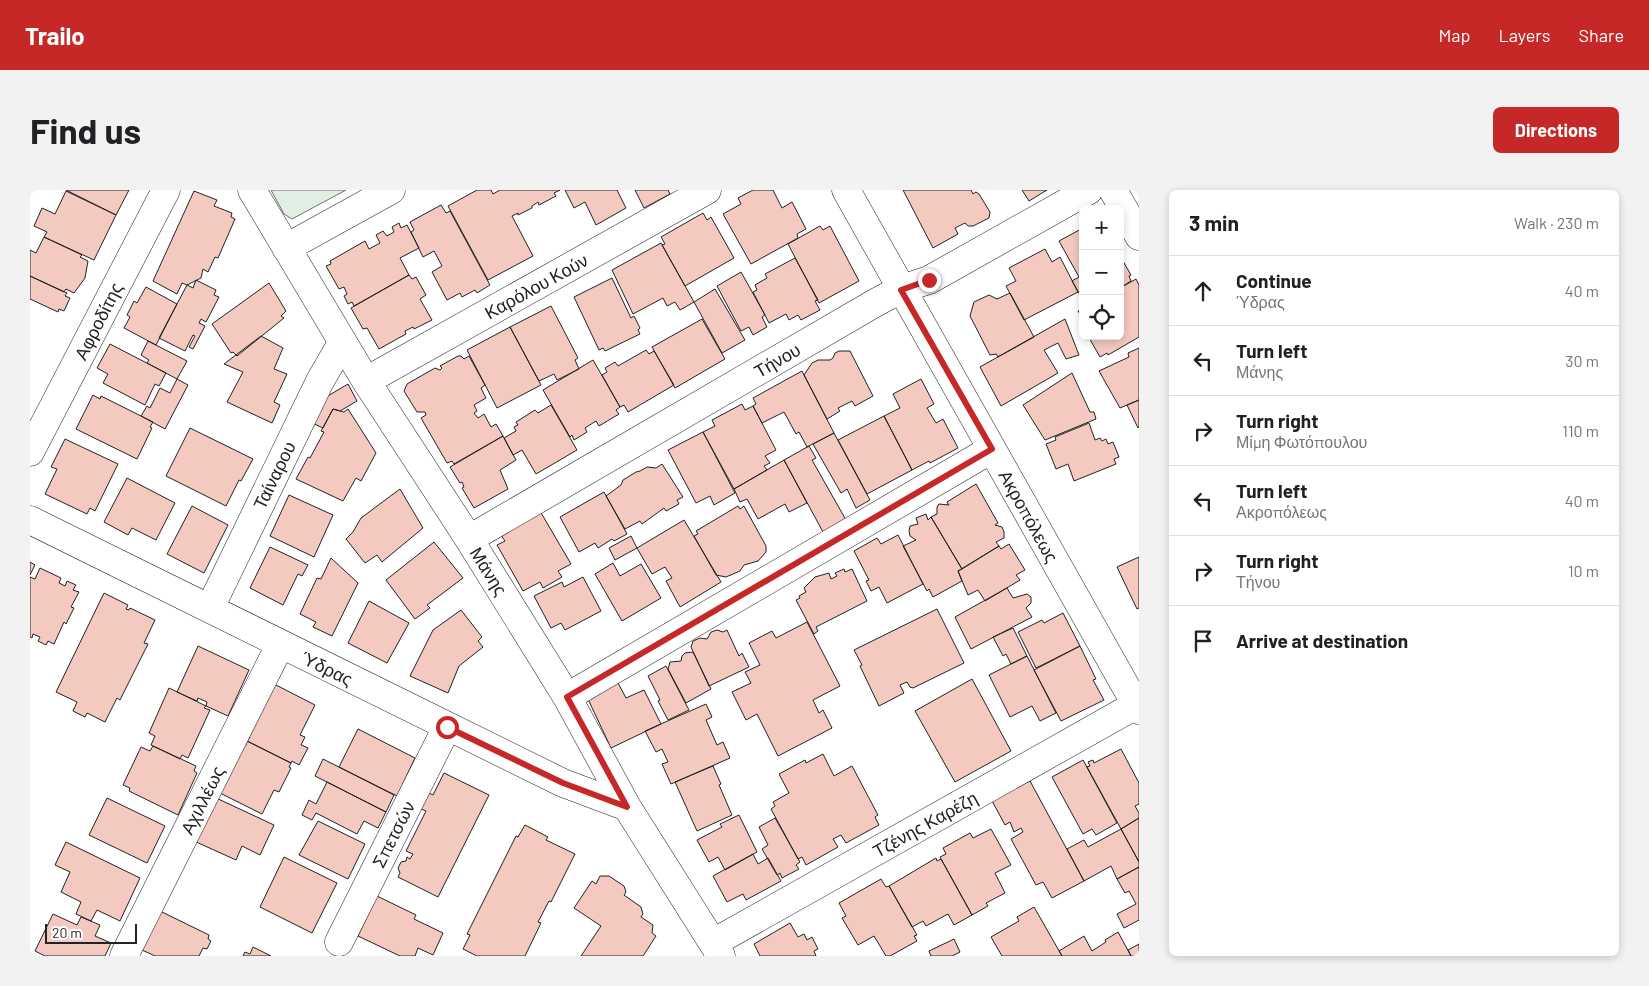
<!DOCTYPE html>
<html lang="en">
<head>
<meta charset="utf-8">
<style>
  body { margin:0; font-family:Barlow,sans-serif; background:#f2f2f2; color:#202124 }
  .controls { position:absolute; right:15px; top:15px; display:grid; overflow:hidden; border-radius:8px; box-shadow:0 2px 8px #0003 }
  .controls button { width:45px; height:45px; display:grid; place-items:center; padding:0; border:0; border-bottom:1px solid #e0e0e0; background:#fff; color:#202124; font:25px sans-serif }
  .scale { position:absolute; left:15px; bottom:12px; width:92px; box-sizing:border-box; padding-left:5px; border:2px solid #222; border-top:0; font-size:14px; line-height:18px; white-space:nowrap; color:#222; -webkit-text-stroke:4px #fff; paint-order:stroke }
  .stop { position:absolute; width:15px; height:15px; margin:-11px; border:4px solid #c62828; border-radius:50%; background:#fff }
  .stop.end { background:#c62828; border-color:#fff; box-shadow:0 1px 5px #0008 }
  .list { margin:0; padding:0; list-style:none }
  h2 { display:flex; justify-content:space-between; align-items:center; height:65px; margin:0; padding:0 20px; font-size:21px }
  h2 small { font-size:16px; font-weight:400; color:#757577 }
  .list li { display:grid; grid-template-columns:32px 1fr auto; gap:15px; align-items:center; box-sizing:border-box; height:70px; padding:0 20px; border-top:1px solid #e0e0e0 }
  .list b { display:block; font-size:19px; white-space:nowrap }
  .list p { margin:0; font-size:16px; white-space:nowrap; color:#757577 }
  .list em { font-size:16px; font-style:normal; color:#757577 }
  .icon { flex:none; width:28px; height:28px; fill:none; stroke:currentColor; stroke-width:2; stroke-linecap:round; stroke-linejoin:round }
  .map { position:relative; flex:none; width:1109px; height:766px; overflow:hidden; border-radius:8px }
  header { display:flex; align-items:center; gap:30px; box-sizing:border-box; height:70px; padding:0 25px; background:#c62828; color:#fff }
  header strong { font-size:24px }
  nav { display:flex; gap:28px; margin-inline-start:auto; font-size:18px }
  .intro { display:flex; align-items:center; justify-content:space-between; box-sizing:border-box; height:120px; padding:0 30px }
  h1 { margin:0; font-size:35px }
  .button { padding:12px 22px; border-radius:8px; background:#c62828; color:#fff; font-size:18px; font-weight:700 }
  main { display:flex; gap:30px; padding:0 30px }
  aside { flex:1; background:#fff; border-radius:8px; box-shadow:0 2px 8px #0003 }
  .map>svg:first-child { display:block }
  .green { fill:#e0efe3; stroke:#6f6f6f }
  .building { fill:#f3c9c0; stroke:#222 }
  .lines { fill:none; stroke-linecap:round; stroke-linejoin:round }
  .minor-casing { stroke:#222; stroke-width:29 }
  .minor { stroke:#fff; stroke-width:28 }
  .route { stroke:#c62828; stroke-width:6 }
  .labels { text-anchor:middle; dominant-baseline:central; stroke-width:4; stroke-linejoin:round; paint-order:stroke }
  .street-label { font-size:18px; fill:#222; stroke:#fff }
</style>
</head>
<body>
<header>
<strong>Trailo</strong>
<nav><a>Map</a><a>Layers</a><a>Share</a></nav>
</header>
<div class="intro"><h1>Find us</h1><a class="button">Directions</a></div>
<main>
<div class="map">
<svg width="1109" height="766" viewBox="0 0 1109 766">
  <rect width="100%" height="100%" fill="#fff"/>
  <path class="green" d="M241 0H316L262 29 254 24Z"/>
  <path class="building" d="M36 0H99L86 25Z
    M447 0H461L463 4 470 0H530L524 3 526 6 509 15 508 12 502 16V18L488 25V23L482 26 503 66 458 90 418 16Z
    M535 0H587L596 18 566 35 555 12 544 18Z
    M605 0H638L640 4 614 18Z
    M723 0H743L752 18 762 12 776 39 767 44 768 48 721 74 693 24 711 14 708 8Z
    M873 0H941L943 4 946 2 949 4 960 22 959 28 943 36H938L935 33 925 38 928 44 903 58Z
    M992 0H1017L999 11Z
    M36 1 86 25 64 70 14 47 17 42 4 36 12 18 25 24Z
    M164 1 187 10 184 16 202 23 201 27 205 29 188 68 185 67 178 82 173 79 171 88 157 95 152 93 147 104 123 91Z
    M411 15 416 23 420 21 460 95 447 103 445 100 432 107 430 103 417 110 402 82 412 76 404 61 393 67 381 42 384 40 380 32Z
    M673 23 677 30 681 27 704 68 655 96 632 55 635 54 631 47Z
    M369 33 371 38 377 35 389 58 370 68 379 85 324 116 322 112 318 114 314 106 317 104 314 97 309 99 296 76 301 74 300 71 335 51 339 59 350 53 346 45 353 41 357 46 364 42 362 37Z
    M790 36 793 40 800 36 829 91 789 113 758 54Z
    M1053 38V110L1042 91 1049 87 1029 51Z
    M14 47 52 65 50 67 58 71 55 88 44 103 36 99 34 102 0 86V60L6 63Z
    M631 53 664 112 650 120 645 112 637 116 633 108 603 124 582 80Z
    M1015 59 1022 72 1030 67 1048 102 994 130 976 96 986 91 979 78Z
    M1090 66 1101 85 1099 86 1101 91 1090 98Z
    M765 68 788 110 785 111 790 120 771 130 768 125 759 130 756 124 739 133 723 102 727 100 725 95 737 88 735 84Z
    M711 82 735 125 732 127 737 137 723 145 719 137 711 141 687 96Z
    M379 85 382 89 386 87 396 105 390 109 402 130 384 139 383 137 375 141 376 144 349 159 337 138 333 139 321 118Z
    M0 86 37 103 35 106 40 108 34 121 29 119 28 122 0 109Z
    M582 88 601 128 604 126 610 138 608 140 610 144 575 161 573 158 569 160 544 107Z
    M1106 89 1109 95V147L1078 165 1077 163 1070 167 1058 146H1090V98Z
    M166 90 186 100 184 105 189 107 176 132 171 129 169 133 175 136 163 159 159 157 165 146 163 145 155 161 129 148 157 95 163 98Z
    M239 93 256 121 251 126 254 128 207 166 203 162 201 163 182 134Z
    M116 97 147 114 126 155 94 138 100 127 97 125 104 111 107 113Z
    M685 99 715 150 692 163 664 112Z
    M980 103 1004 147 968 167 966 164 960 165 940 126 944 112 959 105 967 109Z
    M521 116 548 168 545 170 549 179 527 190 524 184 509 191 480 137Z
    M1053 119V129L1048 121Z
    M672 129 695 169 645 198 622 157Z
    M1035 129 1049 165 1036 169 1028 153 1014 160 1028 183 971 216 950 177Z
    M480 137 511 195 467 218 437 160Z
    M231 146 253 158 244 179 257 184 244 212 250 215 242 233 197 212 213 182 194 174Z
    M118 151 157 171 147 189 117 173 119 170 111 165Z
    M80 154 136 183 129 196 125 194 115 215 73 193 78 184 67 178Z
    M1109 158V210L1090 218 1069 181 1099 167 1098 163Z
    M616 160 619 164 624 161 644 195 598 222 594 215 590 217 572 185 577 182 575 178 585 172 588 176Z
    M809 161H820L843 206 825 216 822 211 808 218 810 221 797 229 774 185 782 173 788 170H800L803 168 805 163Z
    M428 166H431L434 169 439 166 455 195 451 198 456 208 444 215 447 221 444 223 448 228 454 224 461 237 466 234 473 246 424 274 422 271 417 273 391 228 396 225 395 222H387L374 201 377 194 405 178 410 180 412 178 410 176Z
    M563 170 590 217 586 220 589 224 569 236 566 231 555 238 557 242 544 250 542 245 540 247 513 200Z
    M772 181 804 243 777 257 769 242 766 244 754 222 732 233 723 216 726 214 723 208Z
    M1042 183 1060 222H1064L1066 229 1015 250 993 215Z
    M147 189 158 195 135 239 111 226 117 216 120 218 130 198 140 203Z
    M891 189 904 214 897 218 906 233 913 229 928 258 900 273 899 271 882 280 854 226 870 218 863 204Z
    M318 194 327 211 310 221 303 219 293 238 280 232 291 210Z
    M63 205 70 209 71 206 123 232 120 237 122 238 107 269 46 239Z
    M1109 210V237L1108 238 1097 215Z
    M712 214 715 220 723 216 746 260 735 266 740 273 734 276 737 280 704 299 673 242 685 236 682 230Z
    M521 215 547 260 506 284 492 260 483 265 474 248 486 241 484 237 488 235 486 232 505 220 508 223Z
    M303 219 314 222 318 219 346 263 331 291 326 288 313 311 266 289 278 267 280 268 294 242 291 241Z
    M854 226 882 280 837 304 808 250Z
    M1059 233 1065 250 1070 248 1072 251 1076 249 1078 254 1083 252 1089 267 1084 269 1086 274 1044 291 1038 274 1026 279 1016 254 1026 250 1025 247Z
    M160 238 223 269 211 291 209 290 196 316 136 286Z
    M673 242 705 303 684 315 680 306 666 313 638 260Z
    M804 243 840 310 826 318 817 299 811 303 783 254Z
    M473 246 486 270 470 280 478 299 444 318 432 298 434 297 432 292 430 293 420 277Z
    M35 249 88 274 65 321 60 318 57 324 15 304 27 279 21 277Z
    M779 256 786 268 782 270 816 330 793 342 754 270Z
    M754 270 777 313 759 322 755 314 728 329 717 309 710 312 704 299Z
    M632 274 653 307 647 310 649 314 636 321 634 318 612 334 610 331 595 339 576 306 591 295 593 290 606 282 610 281 617 277 626 278Z
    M97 288 145 313 126 350 102 338 98 345 74 332Z
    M946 294 968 333 965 335 972 337 974 342V348L966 352 969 356 932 379 901 327 907 324V317L909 314 919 315 917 312Z
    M370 299 393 338 352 372 347 365 335 373 316 349 323 342 331 328Z
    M574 302 597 344 584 351 582 349 568 358 565 353 549 362 530 327Z
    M259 305 303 325 284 367 240 346Z
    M162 316 198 335 174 383 137 364Z
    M708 316 710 319 714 316 736 356V362L728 371 714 375 710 381 696 387 686 385 664 346 668 344 666 341Z
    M510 321 541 374 528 381 532 387 513 398 510 392 493 401 467 355 475 351 470 344Z
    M896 324 898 330 901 327 932 379 928 381 932 391 903 407 899 399 897 401 873 356 886 350 880 346 879 341 880 336 888 334 886 328Z
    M654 330 691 392 650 417 636 391 642 388 635 377 622 384 607 358Z
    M868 345 893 394 857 413 849 397 841 401 836 391 839 390 824 361 847 348 851 354Z
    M601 346 607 358 585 370 579 358Z
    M404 352 433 388 397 415 400 418 385 429 356 390Z
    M979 354 995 380 986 385 990 390 955 411 948 400 938 405 928 381 969 356 971 359Z
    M240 357 278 375 272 386 268 384 253 415 220 398Z
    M1109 367V418L1107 419 1087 377Z
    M301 368 328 393 302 446 283 437 286 432 270 424 287 388 291 389Z
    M0 372 5 375 0 385Z
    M583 373 590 386 611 374 631 408 592 431 565 384Z
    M10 378 31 388 29 393 35 396 37 391 46 395 43 400 49 402 41 417 44 418 36 434 34 432 24 454 18 451 16 455 8 451 10 447 3 444 2 448 0 447V387L5 389Z
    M814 379 815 382 822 379 837 411 786 437 788 441 784 444 766 410 770 408 769 406 776 402 774 398 785 387 799 383 801 389 807 386 805 383Z
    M553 387 571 421 535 440 531 433 521 438 504 406 532 392 534 397Z
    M977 398 983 408 997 404 1001 407V413L996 418 1002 427 941 459 925 427Z
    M74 403 98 415 96 419 99 420 100 418 125 430 114 453 118 454 90 510 87 508 75 532 57 523 55 527 43 521 47 512 26 502Z
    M339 411 379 433 357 473 318 453Z
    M907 419 934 473 883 498 880 497 877 492 870 495 874 503 849 516 830 476 832 475 824 460Z
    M431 420 452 447 448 451 453 457 429 476 418 503 380 486 403 440Z
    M1033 423 1050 456 1006 478 988 442 1012 430 1014 433Z
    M777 432 810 496 783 510 789 523 793 520 802 538 748 566 727 524 716 530 702 502 721 493 715 482 730 475 719 453 742 441 746 448Z
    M983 438 997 466 981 474 976 464 973 466 963 447Z
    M687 440 693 442 697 440 709 466 712 463 719 477 679 496 661 457 663 451 670 448 677 449 681 442Z
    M168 456 219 480 198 526 176 516 177 512 168 508 167 511 147 502Z
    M1050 456 1066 489 1063 490 1074 510 1031 531 1004 480Z
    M663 462 681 499 656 513 638 479 640 472 651 471 652 466 655 463Z
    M997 466 1026 523 1010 531 1002 516 980 527 959 485Z
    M636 476 659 520 638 530 628 511 630 510 618 486Z
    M942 489 981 561 925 592 885 521Z
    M587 491 596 508 614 500 631 534 581 558 557 507Z
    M244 494 285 515 270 545 275 547 271 555 278 558 269 575 262 571 261 573 217 551 220 547 218 546Z
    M139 498 176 516 174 518 180 520 158 568 152 565 150 569 121 555 125 546 119 543Z
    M676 514 682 527 676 530 687 555 693 552 700 568 641 594 632 574 638 572 632 559 626 562 615 541Z
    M328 539 385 568 367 606 309 577Z
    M217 551 261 573 259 577 261 578 249 602 244 600 232 624 188 602 213 554 216 555Z
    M123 556 166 576 164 581 167 583 148 625 99 601 100 598 93 595 111 557 120 561Z
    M1091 559 1109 593V614L1105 616 1109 623V628L1091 639 1057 577 1060 576 1058 572 1063 570 1064 573Z
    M793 564 804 586 822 576 848 625 845 627 849 635 816 653 811 645 803 649 808 657 776 675 772 667 768 669 741 619 745 616 743 612 759 603 749 584 775 570 776 573Z
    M293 569 364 605 356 622 285 586Z
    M1053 570 1087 633 1066 645 1062 639 1053 644 1022 587Z
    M683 576 691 594 689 595 702 625 667 641 645 592Z
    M414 583 459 605 408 707 368 687 370 683 368 678 371 672 376 671 377 667 380 669 383 664 376 661 396 621 391 619 399 603 403 605Z
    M1000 591 1054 691 1022 708 1013 692 1006 695 981 649 993 642 991 638 984 642 980 632 975 635 960 607Z
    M297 592 356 622 348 638 334 631 327 644 286 623 282 630 272 625 279 610 286 614Z
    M184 607 244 635 230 665 212 656 206 670 164 651Z
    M77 608 135 636 117 673 59 645Z
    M709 625 727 662 695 680 688 667 679 672 667 650 692 637 690 634Z
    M745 628 770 672 766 675 769 679 752 688 750 683 747 685 732 659 738 655 729 637Z
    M1109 628V672L1091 639Z
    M288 631 335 654 318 689 269 665Z
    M495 635 518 647 516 650 545 664 521 712 519 711 508 732 511 733 495 766H447L433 759 440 745 437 744 486 646 488 647Z
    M961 639 981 675 965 683 975 703 956 713 958 716 942 725 910 667 916 664 913 658 940 643 943 648Z
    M1091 639 1109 672V677L1087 689 1081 676 1054 691 1037 659 1054 650 1058 657Z
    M36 652 110 688 90 731 67 720 61 731 46 724 51 712 31 702 40 682 25 675Z
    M723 664 728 674 738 668 751 691 716 710 713 704 697 712 683 686Z
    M254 667 307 693 282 743 230 717Z
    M906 668 907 671 911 669 942 725 924 735 918 724 896 736 893 731 882 737 859 696Z
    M1109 677V730L1094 738 1087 724 1106 714 1099 701 1095 703 1087 689Z
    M570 686H579L594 696 596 702 594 705 611 717 613 724 611 727 623 735 622 743 626 746 613 766H551L571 736 544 718 562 691 566 694Z
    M851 689 856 697 859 696 887 745 884 746 887 751 860 766H856L844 746 828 755 812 728 816 726 809 713Z
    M347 706 386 725 384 729 413 743 403 765 388 758 385 766H370L328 746Z
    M1004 717 1032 766H972L961 747 989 731 987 727Z
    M130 721 179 745 178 749 181 751 177 759 173 758 169 766H125L112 760Z
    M23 724 47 735 51 727 70 735 65 746 81 753 75 766H15L5 761Z
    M760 733 768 747 774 744 777 750 782 747 788 759 784 761 786 766H730L724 754Z
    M1088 742 1101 766H1032L1029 761 1054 746 1062 761 1076 752 1075 750Z
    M924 749 930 762 922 766H901L899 761Z
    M1109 754V766H1101L1098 760Z
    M223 757 241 766H213L215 762 220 764Z"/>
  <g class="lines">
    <g class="minor-casing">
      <path id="minor" d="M222 0 336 191 439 349 537 507 597 617 691 766
        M816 0 1109 520
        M1083 0 1109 46
        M256 58 361 0
        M336 191 677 0
        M0 262 136 0
        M0 330 533 593 597 617
        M439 349 845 113 871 99 899 90 1059 0
        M180 418 290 191 312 153
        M537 507 962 259
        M309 752 417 537
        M683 753 1106 515
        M94 766 250 455"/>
    </g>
    <use href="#minor" class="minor"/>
  </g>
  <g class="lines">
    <path class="route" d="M417 537 533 593 597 617 537 507 962 259 871 100 899 90"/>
  </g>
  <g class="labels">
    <g class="street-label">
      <text transform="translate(506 96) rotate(-29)">Καρόλου Κούν</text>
      <text transform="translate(68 131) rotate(-63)">Αφροδίτης</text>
      <text transform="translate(747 170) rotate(-30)">Τήνου</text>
      <text transform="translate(244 285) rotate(-64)">Ταίναρου</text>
      <text transform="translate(999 326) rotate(61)">Ακροπόλεως</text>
      <text transform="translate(459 381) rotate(58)">Μάνης</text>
      <text transform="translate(297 478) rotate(26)">Ύδρας</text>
      <text transform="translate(172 610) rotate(-63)">Αχιλλέως</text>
      <text transform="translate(895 634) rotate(-29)">Τζένης Καρέζη</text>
      <text transform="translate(363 644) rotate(-63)">Σπετσών</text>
    </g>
  </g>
</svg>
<div class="controls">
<button>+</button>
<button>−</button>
<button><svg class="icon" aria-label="locate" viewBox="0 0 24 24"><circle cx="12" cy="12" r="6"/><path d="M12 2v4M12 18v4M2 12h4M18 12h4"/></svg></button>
</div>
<div class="scale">20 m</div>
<div class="stop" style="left:417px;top:537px"></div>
<div class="stop end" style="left:899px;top:90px"></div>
</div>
<aside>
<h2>3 min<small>Walk · 230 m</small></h2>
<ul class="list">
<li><svg class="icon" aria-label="ahead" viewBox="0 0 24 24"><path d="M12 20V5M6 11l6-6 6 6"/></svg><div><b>Continue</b><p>Ύδρας</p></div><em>40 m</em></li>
<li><svg class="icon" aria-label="left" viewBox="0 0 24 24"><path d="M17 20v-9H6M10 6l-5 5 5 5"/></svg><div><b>Turn left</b><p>Μάνης</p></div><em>30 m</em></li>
<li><svg class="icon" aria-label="right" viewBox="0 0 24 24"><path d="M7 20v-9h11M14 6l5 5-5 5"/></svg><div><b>Turn right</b><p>Μίμη Φωτόπουλου</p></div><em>110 m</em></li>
<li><svg class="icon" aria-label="left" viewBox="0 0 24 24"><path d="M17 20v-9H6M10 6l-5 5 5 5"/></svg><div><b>Turn left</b><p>Ακροπόλεως</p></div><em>40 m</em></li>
<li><svg class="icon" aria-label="right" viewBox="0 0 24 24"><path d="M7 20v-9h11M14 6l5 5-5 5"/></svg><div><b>Turn right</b><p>Τήνου</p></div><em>10 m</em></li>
<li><svg class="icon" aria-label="arrive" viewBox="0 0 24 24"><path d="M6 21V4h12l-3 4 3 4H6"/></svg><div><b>Arrive at destination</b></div></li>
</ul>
</aside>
</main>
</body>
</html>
